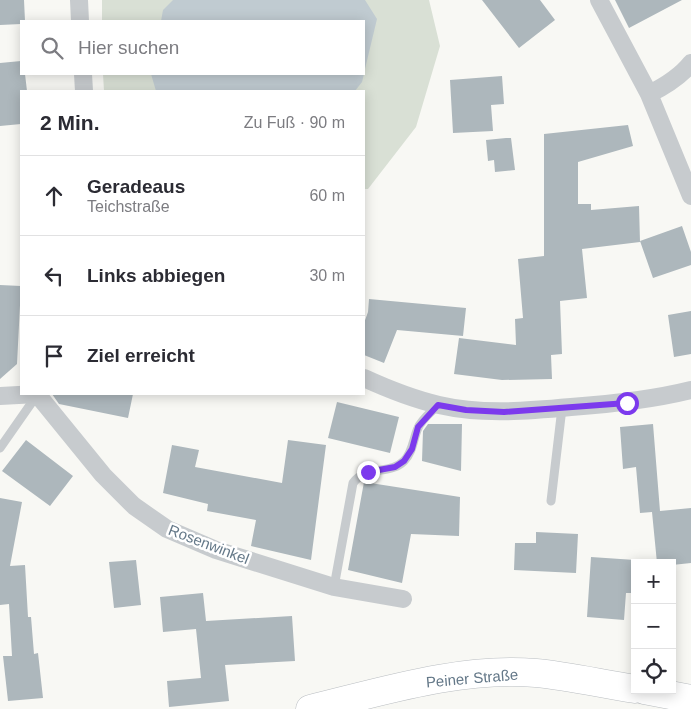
<!DOCTYPE html>
<html lang="de">
<head>
<meta charset="utf-8">
<style>
  body { margin:0; font-family:Arial,sans-serif; background:#f7f7f7; color:#2b2b33 }
  .controls { position:absolute; right:15px; bottom:15px; display:grid; overflow:hidden; border-radius:0px; box-shadow:0 2px 12px #0003 }
  .controls button { width:45px; height:45px; display:grid; place-items:center; padding:0; border:0; border-bottom:1px solid #e1e1e2; background:#fff; color:#2b2b33; font:25px sans-serif }
  .stop { position:absolute; width:15px; height:15px; margin:-11px; border:4px solid #7c3aed; border-radius:50%; background:#fff }
  .stop.end { background:#7c3aed; border-color:#fff; box-shadow:0 1px 5px #0008 }
  .list { margin:0; padding:0; list-style:none }
  h2 { display:flex; justify-content:space-between; align-items:center; height:65px; margin:0; padding:0 20px; font-size:21px }
  h2 small { font-size:16px; font-weight:400; color:#7c7c81 }
  .list li { display:grid; grid-template-columns:32px 1fr auto; gap:15px; align-items:center; box-sizing:border-box; height:80px; padding:0 20px; border-top:1px solid #e1e1e2 }
  .list b { display:block; font-size:19px; white-space:nowrap }
  .list p { margin:0; font-size:16px; white-space:nowrap; color:#7c7c81 }
  .list em { font-size:16px; font-style:normal; color:#7c7c81 }
  .icon { flex:none; width:28px; height:28px; fill:none; stroke:currentColor; stroke-width:2; stroke-linecap:round; stroke-linejoin:round }
  .map { position:relative; flex:none; width:691px; height:709px; overflow:hidden }
  .search { position:absolute; background:#fff; box-shadow:0 2px 12px #0003; left:20px; top:20px; width:345px; height:55px; display:flex; align-items:center; gap:12px; box-sizing:border-box; padding:0 18px; border-radius:0px; color:#7c7c81; font-size:19px }
  .panel { position:absolute; background:#fff; box-shadow:0 2px 12px #0003; left:20px; top:90px; width:345px; height:305px; border-radius:0px }
  .map>svg:first-child { display:block }
  .green { fill:#d9e0d5 }
  .water { fill:#c0cbd1 }
  .building { fill:#adb7bc }
  .lines { fill:none; stroke-linecap:round; stroke-linejoin:round }
  .primary-casing { stroke:#babec2; stroke-width:29 }
  .service { stroke:#c7cbce; stroke-width:9 }
  .minor { stroke:#c7cbce; stroke-width:18 }
  .primary { stroke:#fff; stroke-width:28 }
  .route { stroke:#7c3aed; stroke-width:6 }
  .labels { text-anchor:middle; dominant-baseline:central; stroke-width:5; stroke-linejoin:round; paint-order:stroke }
  .street-label { font-size:15px; fill:#647888; stroke:#fff }
</style>
</head>
<body>
<div class="map">
<svg width="691" height="709" viewBox="0 0 691 709">
  <rect width="100%" height="100%" fill="#f8f8f4"/>
  <path class="green" d="M102 0H429L440 46 416 127 368 189H364V91H104L103 74H364V21H102Z"/>
  <path class="water" d="M173 0H365L377 19 364 73V21H161L163 10Z
    M151 74H364L362 82 355 91H156Z"/>
  <path class="building" d="M0 0H24L25 21H21V24L0 25Z
    M482 0H540L555 20 519 48Z
    M615 0H682L629 28Z
    M21 61V74H25L27 91H21V124L0 126V63Z
    M502 76 504 104 491 105 493 131 453 133 450 80Z
    M628 125 633 146 578 162V204H591V210L639 206 640 242 582 249 587 298 560 301 562 354 551 355 552 379 502 380 454 374 459 338 516 345 515 319 523 318 518 259 544 256V134Z
    M506 138H511L515 170 495 172 494 160 488 161 486 140Z
    M682 226 691 252V265L653 278 640 241Z
    M0 285 21 286 17 364 0 379Z
    M369 299 466 308 463 336 397 330 384 363 364 355V323L368 312Z
    M691 311V354L674 357 668 315Z
    M52 394H133L128 418 59 404Z
    M337 402 399 417 390 453 328 438Z
    M428 424H462L461 471 422 461 423 431Z
    M653 424 660 511 691 508V563L672 565V563H657L652 512 640 513 636 467 623 469 620 427Z
    M26 440 73 476 50 506 2 471Z
    M288 440 326 445 311 560 251 546 256 520 207 511 208 504 163 493 172 445 199 450 195 467 282 483Z
    M364 482 460 497 459 536 411 534 402 583 348 570Z
    M0 498 22 502 10 566 25 565 28 617H31L34 654 38 653 43 698 8 701 3 656H12L9 604 0 605Z
    M536 532 578 534 576 573 514 570 515 543H536Z
    M591 557 635 560V593H626L624 620 587 617Z
    M136 560 141 605 114 608 109 562Z
    M203 593 206 621 292 616 295 661 225 665 229 701 169 707 167 681 201 678 196 629 163 632 160 597Z"/>
  <g class="lines">
    <g class="primary-casing">
      <path id="primary" d="M644 690 691 699
        M310 709C384 691 460 667 536 673 569 676 602 684 635 689"/>
    </g>
    <path class="service" d="M0 448 37 395
      M551 501 562 408
      M334 587 353 483C367 465 390 475 404 461 413 452 413 439 418 428 421 420 431 412 438 405"/>
    <path class="minor" d="M79 0 80 21
      M599 0 649 94 691 196
      M83 74 84 91
      M649 94C665 86 680 77 691 63
      M364 378C388 389 413 399 439 405 482 415 527 411 571 407 612 404 651 400 691 390
      M0 396 37 394 103 475 134 506 167 529 216 550 334 587 403 599"/>
    <use href="#primary" class="primary"/>
  </g>
  <g class="lines">
    <path class="route" d="M368 472 395 467 404 461 412 449 418 427 438 405 466 410 504 412 627 403"/>
  </g>
  <g class="labels">
    <g class="street-label">
      <text transform="translate(209 544) rotate(21)">Rosenwinkel</text>
      <text transform="translate(472 678) rotate(-5)">Peiner Straße</text>
    </g>
  </g>
</svg>
<div class="controls">
<button>+</button>
<button>−</button>
<button><svg class="icon" aria-label="locate" viewBox="0 0 24 24"><circle cx="12" cy="12" r="6"/><path d="M12 2v4M12 18v4M2 12h4M18 12h4"/></svg></button>
</div>
<div class="stop" style="left:627px;top:403px"></div>
<div class="stop end" style="left:368px;top:472px"></div>
<div class="search"><svg class="icon" aria-label="search" viewBox="0 0 24 24"><circle cx="10" cy="10" r="6"/><path d="M15 15l6 6"/></svg>Hier suchen</div>
<section class="panel">
<h2>2 Min.<small>Zu Fuß · 90 m</small></h2>
<ul class="list">
<li><svg class="icon" aria-label="ahead" viewBox="0 0 24 24"><path d="M12 20V5M6 11l6-6 6 6"/></svg><div><b>Geradeaus</b><p>Teichstraße</p></div><em>60 m</em></li>
<li><svg class="icon" aria-label="left" viewBox="0 0 24 24"><path d="M17 20v-9H6M10 6l-5 5 5 5"/></svg><div><b>Links abbiegen</b></div><em>30 m</em></li>
<li><svg class="icon" aria-label="arrive" viewBox="0 0 24 24"><path d="M6 21V4h12l-3 4 3 4H6"/></svg><div><b>Ziel erreicht</b></div></li>
</ul>
</section>
</div>
</body>
</html>
